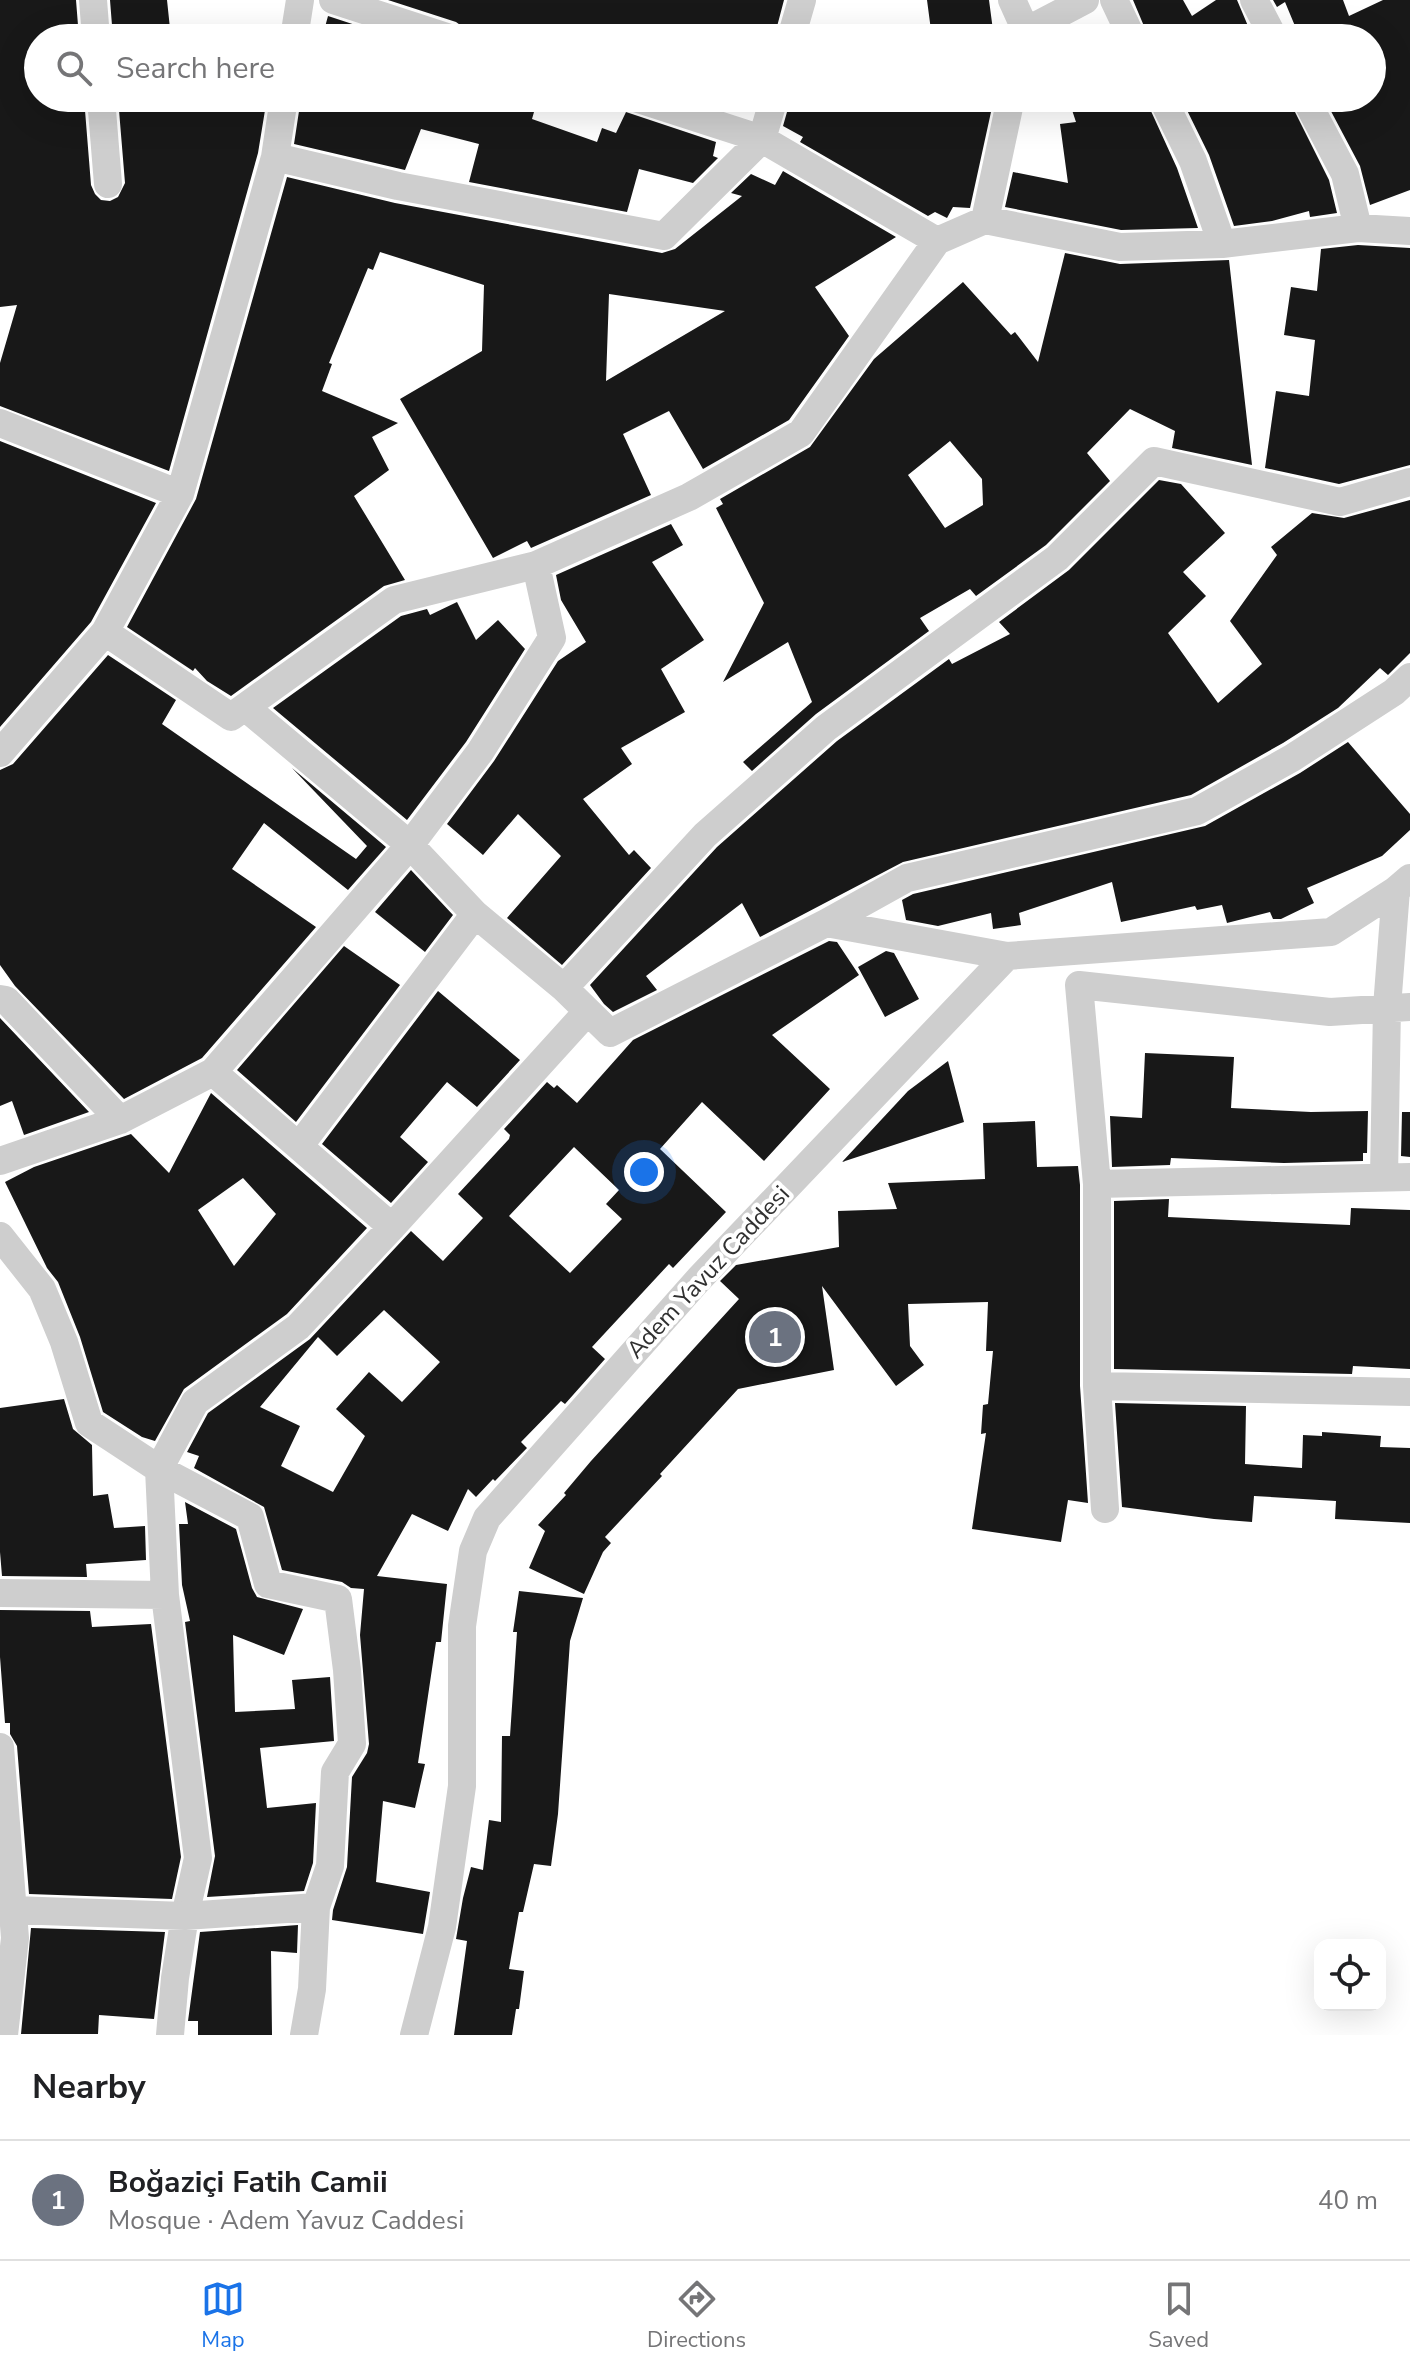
<!DOCTYPE html>
<html lang="en">
<head>
<meta charset="utf-8">
<style>
  body { margin:0; font-family:"Nunito Sans",sans-serif; background:#f2f2f2; color:#202124 }
  .controls { position:absolute; right:24px; bottom:24px; display:grid; overflow:hidden; border-radius:16px; box-shadow:0 8px 32px #0002 }
  .controls button { width:72px; height:72px; display:grid; place-items:center; padding:0; border:0; border-bottom:2px solid #e0e0e0; background:#fff; color:#202124; font:40px sans-serif }
  .you { position:absolute; left:644px; top:1172px; width:28px; height:28px; margin:-20px; border:6px solid #fff; border-radius:50%; background:#1a73e8; box-shadow:0 0 0 12px #1a73e833 }
  .badge { display:grid; place-items:center; width:52px; height:52px; border-radius:50%; background:#1a73e8; color:#fff; font-size:26px; font-weight:700 }
  .pin { position:absolute; translate:-50% -50%; border:4px solid #fff; box-shadow:0 2px 8px #0006 }
  .list { margin:0; padding:0; list-style:none }
  h2 { display:flex; justify-content:space-between; align-items:center; height:104px; margin:0; padding:0 32px; font-size:34px }
  h2 small { font-size:26px; font-weight:400; color:#757577 }
  .list li { display:grid; grid-template-columns:52px 1fr auto; gap:24px; align-items:center; box-sizing:border-box; height:120px; padding:0 32px; border-top:2px solid #e0e0e0 }
  .list b { display:block; font-size:30px; white-space:nowrap }
  .list p { margin:0; font-size:26px; white-space:nowrap; color:#757577 }
  .list em { font-size:26px; font-style:normal; color:#757577 }
  .icon { flex:none; width:44px; height:44px; fill:none; stroke:currentColor; stroke-width:2; stroke-linecap:round; stroke-linejoin:round }
  .map { position:relative; flex:none; width:1410px; height:2035px; overflow:hidden }
  .search { position:absolute; background:#fff; box-shadow:0 8px 32px #0002; left:24px; right:24px; top:24px; height:88px; display:flex; align-items:center; gap:20px; box-sizing:border-box; padding:0 28px; border-radius:44px; color:#757577; font-size:30px }
  .sheet { height:224px; background:#fff }
  nav { display:flex; justify-content:space-around; align-items:center; box-sizing:border-box; height:112px; border-top:2px solid #e0e0e0; background:#fff; font-size:22px; color:#757577 }
  nav a { display:grid; justify-items:center; gap:4px }
  nav .on { color:#1a73e8 }
  .map>svg:first-child { display:block }
  .building { fill:#181818; fill-rule:evenodd }
  .lines { fill:none; stroke-linecap:round; stroke-linejoin:round }
  .street { stroke:#cecece; stroke-width:28 }
  .labels { text-anchor:middle; dominant-baseline:central; stroke-width:8; stroke-linejoin:round; paint-order:stroke }
  .street-label { font-size:24px; fill:#313131; stroke:#fff }
</style>
</head>
<body>
<div class="map">
<svg width="1410" height="2035" viewBox="0 0 1410 2035">
  <rect width="100%" height="100%" fill="#fff"/>
  <path class="building" d="M0 0H76L79 38H38V98H84L91 185 95 194 101 200 110 201 118 197 125 183 118 98H267L258 153 169 471 0 406V363L17 305 0 307Z
    M110 0H167L171 38H113Z
    M388 0H784L774 38H517L483 28 481 38H467L463 27 456 22Z
    M927 0H989L994 38H932Z
    M1133 0H1183L1192 16 1216 0H1237L1248 26 1230 38H1149Z
    M1273 0H1343L1349 16 1383 0H1410V190L1370 205 1360 166 1324 98H1372V38H1300L1285 2 1277 7Z
    M328 16 395 38H322Z
    M301 98H538L532 119 597 142 602 128 616 133 626 112 716 142 713 156 718 158 693 183 639 169 627 212 469 182 479 144 421 129 405 170 294 144Z
    M731 98H756L753 110Z
    M791 98H805L826 109 831 98H909L991 112 970 208 953 207 947 218 935 212 928 216 800 142 803 137 783 126Z
    M1068 98H1145L1177 168 1198 228 1121 230 1005 207 1013 172 1068 183 1060 124 1076 122Z
    M1181 98H1288L1329 180 1337 213 1310 217 1309 211 1272 221 1234 226 1209 155Z
    M783 171 896 237 815 287 849 336 789 420 703 469 669 411 623 434 651 495 531 548 527 541 493 558 400 399 482 351 484 285 380 252 373 270 368 268 329 363 332 364 322 391 398 423 372 437 389 470 354 496 405 580 384 586 231 696 207 681 195 668 193 671 127 627 196 499 287 177 395 203 662 253 675 249 742 196 731 193 751 174 775 185ZM609 294 725 311 606 381Z
    M1358 245 1410 248V465L1339 484 1265 468 1276 391 1309 396 1315 340 1284 335 1291 287 1317 291 1321 249Z
    M1065 253 1120 264 1229 260 1252 465 1172 448 1175 431 1130 409 1087 453 1110 481 1046 545 976 596 970 589 920 618 929 631 816 714 752 771 743 762 812 702 788 642 723 682 764 603 716 508 723 504 720 499 810 447 874 359 963 282 1011 335 1015 332 1038 362ZM950 441 982 479 983 505 945 528 908 475Z
    M0 441 156 503 91 622 0 727Z
    M1159 480 1181 484 1225 533 1183 572 1206 596 1168 633 1218 703 1262 664 1230 621 1277 555 1271 547 1312 513 1344 518 1410 500V653L1388 675 1380 668 1338 708 1283 743 1191 795 903 862 760 937 742 903 646 976 657 990 613 1012 604 1004 590 985 717 847 837 741 949 659 952 664 1010 634 999 622 1069 570Z
    M671 524 683 545 652 562 704 640 661 669 685 712 621 748 632 764 583 799 629 855 634 850 651 868 562 965 507 918 561 856 518 814 483 855 447 824 494 761 558 661 586 642 561 600 556 575Z
    M457 602 476 640 498 620 525 649 466 742 407 820 273 708 401 616 427 609 430 615Z
    M108 655 176 700 162 724 356 859 367 846 292 768 386 847 348 890 264 823 232 869 316 927 202 1058 124 1099 15 986 0 965V770L13 764Z
    M1348 742 1410 814V830L1382 856 1307 888 1314 903 1281 919H1273L1270 912 1227 923 1222 905 1197 910 1195 906 1121 922 1112 882 1019 913 1021 925 993 929 991 913 938 926 906 920 902 900 913 894 1205 826 1300 773Z
    M411 870 453 915 425 952 375 912Z
    M829 941 837 942 859 975 772 1035 830 1089 764 1161 702 1102 660 1149 726 1212 673 1268 669 1264 592 1347 605 1359 565 1404 561 1401 521 1442 527 1448 495 1481 493 1479 476 1497 468 1489 448 1531 412 1514 377 1576 447 1584 441 1642H436L418 1763 425 1764 415 1808 383 1801 376 1882 430 1892 423 1934 332 1920 333 1910 347 1867 352 1777 367 1753 369 1744 360 1635 364 1589 351 1588 342 1582 282 1570 264 1507 194 1468 199 1456 187 1452 208 1413 310 1339 411 1231 443 1261 483 1218 458 1194 509 1139 510 1135 504 1129 547 1082 554 1088 557 1085 577 1103 633 1040ZM574 1147 619 1190 606 1204 622 1219 570 1273 509 1216ZM384 1310 440 1362 402 1402 369 1372 336 1409 365 1436 333 1492 281 1466 300 1426 260 1407 318 1337 337 1356Z
    M344 946 400 985 296 1122 237 1070Z
    M886 951 894 953 919 999 885 1017 858 967Z
    M438 991 520 1060 477 1107 447 1082 400 1137 428 1162 391 1203 322 1144Z
    M0 1018 89 1112 24 1135 12 1101 0 1106Z
    M1145 1053 1234 1057 1231 1108 1311 1112 1368 1111 1367 1153H1363V1161L1284 1163 1171 1158 1170 1165 1112 1167 1110 1116 1142 1118Z
    M948 1061 964 1122 842 1162 908 1091Z
    M211 1093 367 1228 287 1314 184 1389 155 1441 142 1437 103 1412 80 1337 58 1282 47 1268 5 1182 34 1167 131 1134 169 1173ZM243 1178 276 1214 234 1266 198 1210Z
    M1402 1112H1410V1157L1401 1156Z
    M1035 1121 1037 1167 1078 1166 1080 1185V1386L1088 1503 1068 1500 1061 1542 972 1529 986 1433 981 1434 983 1405 988 1404 993 1351H986L988 1302 908 1304 910 1346 924 1365 896 1386 822 1286 834 1370 738 1389 660 1474 662 1476 605 1537 611 1543 603 1552 584 1594 529 1568 545 1531 538 1525 566 1495 564 1493 591 1461 739 1299 720 1281 736 1265 839 1247 838 1211 897 1209 888 1183 985 1179 983 1123Z
    M1169 1199 1168 1217 1252 1221 1350 1225 1351 1208 1410 1210V1369L1353 1366 1352 1374 1114 1369V1201Z
    M64 1399 73 1429 92 1445 93 1496 108 1494 114 1528 145 1526 146 1560 86 1564 87 1577 2 1576 0 1552V1408Z
    M1115 1403 1246 1406 1245 1464 1302 1468 1303 1435 1322 1436V1432L1381 1436 1380 1447 1410 1448V1523L1335 1519 1336 1501 1254 1496 1252 1522 1214 1519 1122 1507Z
    M185 1502 236 1529 252 1588 257 1597 303 1609 284 1655 233 1635 235 1712 295 1709 292 1680 330 1677 334 1741 260 1748 267 1808 316 1803 313 1863 304 1891 207 1897 215 1856 185 1622 190 1621 182 1585 179 1524H188Z
    M519 1591 583 1598 570 1641 558 1814 551 1866 534 1864 523 1912H519L509 1969 524 1971 519 2009H516L512 2035H454L467 1941 456 1939 463 1898 471 1867 483 1870 489 1820 501 1822 502 1736H510L517 1632H513Z
    M0 1610 90 1611 92 1627 151 1624 181 1857 172 1899 29 1894 17 1746 10 1734V1723H5L0 1657Z
    M298 1925 297 1953 271 1951 272 2035H198V2021H188L200 1932Z
    M31 1928 165 1932 154 2019 99 2015 98 2034H21Z"/>
  <g class="lines">
    <path class="street" d="M93 0 96 38
      M333 0 450 38
      M1012 0 1026 31 1024 38
      M1114 0 1132 38
      M1254 0 1274 38
      M1026 31 1085 0
      M294 38 300 0
      M791 38 802 0
      M101 98 108 184
      M635 98 762 139 937 241
      M1162 98 1193 161 1222 244
      M1305 98 1345 174 1358 228
      M275 157 398 186 664 236 762 139 774 98
      M985 220 1120 247 1222 244 1358 228 1410 231
      M0 423 180 494
      M105 632 231 717 394 600 536 565 689 497 801 433 937 241 985 220 1011 98
      M245 707 410 845 475 914 564 988 610 1033 826 923 1007 956
      M0 753 105 632 180 494 275 157 284 98
      M826 923 907 878 1197 811 1292 758 1394 692 1410 677
      M564 988 705 835 826 728 1057 558 1154 461 1340 502 1410 482
      M0 999 6 1000 120 1120
      M213 1072 392 1227
      M300 1145 475 914
      M0 1161 120 1120 213 1072 410 845 480 752 552 638 536 565
      M1384 1177 1387 1007 1396 890
      M1097 1184 1410 1177
      M0 1236 42 1289 64 1342 89 1423 159 1469 250 1517 268 1584 338 1599 347 1670 352 1744 335 1772 330 1866 316 1907 312 1989 304 2035
      M1097 1386 1410 1392
      M1105 1509 1097 1386V1184L1079 985 1330 1012 1410 1007
      M0 1593 165 1595
      M0 1747 15 1938 4 2035
      M13 1910 185 1916 316 1907
      M170 2035 175 1978 185 1916 198 1858 165 1595 159 1469 195 1402 298 1327 392 1227 587 1012
      M414 2035 442 1927 462 1786V1626L473 1551 487 1518 699 1279 1007 956 1331 932 1396 890 1410 878"/>
  </g>
  <g class="labels">
    <g class="street-label">
      <text transform="translate(708 1272) rotate(-47)">Adem Yavuz Caddesi</text>
    </g>
  </g>
</svg>
<div class="controls">
<button><svg class="icon" aria-label="locate" viewBox="0 0 24 24"><circle cx="12" cy="12" r="6"/><path d="M12 2v4M12 18v4M2 12h4M18 12h4"/></svg></button>
</div>
<div class="you"></div>
<div class="pin badge" style="left:775px;top:1337px;background:#6b7280">1</div>
<div class="search"><svg class="icon" aria-label="search" viewBox="0 0 24 24"><circle cx="10" cy="10" r="6"/><path d="M15 15l6 6"/></svg>Search here</div>
</div>
<section class="sheet">
<h2>Nearby<small></small></h2>
<ul class="list">
<li><span class="badge" style="background:#6b7280">1</span><div><b>Boğaziçi Fatih Camii</b><p>Mosque · Adem Yavuz Caddesi</p></div><em>40 m</em></li>
</ul>
</section>
<nav>
<a class="on"><svg class="icon" aria-label="map" viewBox="0 0 24 24"><path d="M3 6l6-2 6 2 6-2v14l-6 2-6-2-6 2zM9 4v14M15 6v14"/></svg>Map</a>
<a><svg class="icon" aria-label="directions" viewBox="0 0 24 24"><path d="M12 3l9 9-9 9-9-9zM9 14v-3h6M13 9l2 2-2 2"/></svg>Directions</a>
<a><svg class="icon" aria-label="saved" viewBox="0 0 24 24"><path d="M7 4h10v16l-5-4-5 4z"/></svg>Saved</a>
</nav>
</body>
</html>
